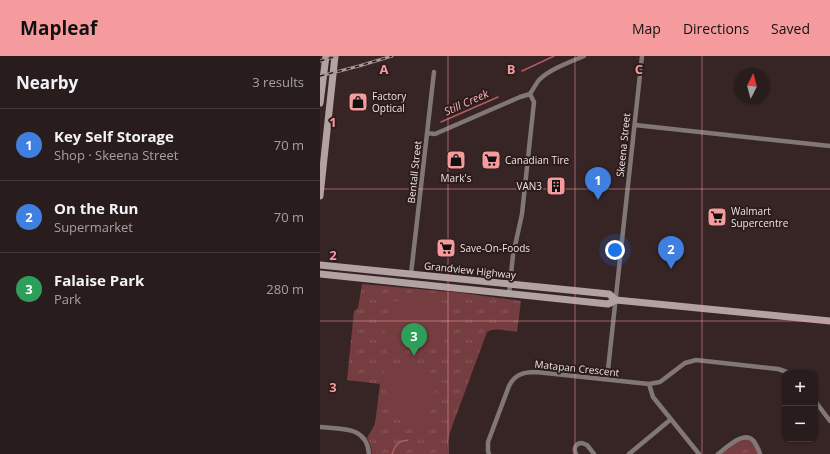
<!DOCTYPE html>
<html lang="en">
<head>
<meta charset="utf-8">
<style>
  body { margin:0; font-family:"Open Sans",sans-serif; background:#352929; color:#f1f3f6 }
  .controls { position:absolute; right:12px; bottom:12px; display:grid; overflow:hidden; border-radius:8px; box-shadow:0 1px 3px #0004 }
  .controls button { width:36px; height:36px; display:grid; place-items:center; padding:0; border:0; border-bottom:1px solid #453a3b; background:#291c1c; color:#f1f3f6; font:20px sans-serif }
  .compass { position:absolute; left:414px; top:12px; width:36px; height:36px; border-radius:50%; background:#291c1c; box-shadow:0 1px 3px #0004; rotate:6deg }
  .you { position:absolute; left:295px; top:194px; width:14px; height:14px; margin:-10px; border:3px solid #fff; border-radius:50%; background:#1a73e8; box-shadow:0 0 0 6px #1a73e833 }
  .badge { display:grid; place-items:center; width:26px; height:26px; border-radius:50%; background:#f59b9e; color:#fff; font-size:13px; font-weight:700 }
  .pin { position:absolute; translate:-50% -33px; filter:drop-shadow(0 1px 2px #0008) }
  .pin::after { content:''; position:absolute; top:21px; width:14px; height:12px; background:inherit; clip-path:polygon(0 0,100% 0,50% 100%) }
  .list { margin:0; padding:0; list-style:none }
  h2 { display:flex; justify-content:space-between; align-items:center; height:52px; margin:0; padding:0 16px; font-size:17px }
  h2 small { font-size:13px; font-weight:400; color:#a5a1a3 }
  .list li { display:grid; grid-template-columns:26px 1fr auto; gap:12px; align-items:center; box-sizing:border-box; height:72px; padding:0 16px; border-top:1px solid #453a3b }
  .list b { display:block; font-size:15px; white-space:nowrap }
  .list p { margin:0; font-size:13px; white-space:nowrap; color:#a5a1a3 }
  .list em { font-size:13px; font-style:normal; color:#a5a1a3 }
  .map { position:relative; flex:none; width:510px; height:398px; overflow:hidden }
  header { display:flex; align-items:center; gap:24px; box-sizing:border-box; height:56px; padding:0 20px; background:#f59b9e; color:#111 }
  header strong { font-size:19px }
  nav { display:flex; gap:22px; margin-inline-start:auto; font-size:14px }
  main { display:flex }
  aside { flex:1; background:#291c1c }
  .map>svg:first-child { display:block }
  .park { fill:url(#park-tufts) }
  .garden { fill:#763d40 }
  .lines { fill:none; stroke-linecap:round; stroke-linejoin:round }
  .stream { stroke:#af5d62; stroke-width:1.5 }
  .street { stroke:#817777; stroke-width:4.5 }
  .secondary { stroke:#b2a2a2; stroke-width:7 }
  .rail-casing { stroke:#a69898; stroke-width:3 }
  .rail { stroke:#2c1c1c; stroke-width:1.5; stroke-dasharray:4.5; stroke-linecap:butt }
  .grid { fill:none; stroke:#f59b9e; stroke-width:1; stroke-opacity:0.55 }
  .labels { text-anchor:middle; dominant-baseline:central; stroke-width:4; stroke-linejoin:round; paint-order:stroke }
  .poi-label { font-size:10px; fill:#efe3e3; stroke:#2c1c1c; text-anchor:start }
  .street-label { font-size:10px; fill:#efe3e3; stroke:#2c1c1c }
  .water-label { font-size:11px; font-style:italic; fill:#f9b3b5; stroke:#2c1c1c }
  .grid-label { font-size:13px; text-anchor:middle; font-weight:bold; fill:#f59b9e; stroke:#2c1c1c; stroke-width:4; stroke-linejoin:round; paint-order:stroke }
</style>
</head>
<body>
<header>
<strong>Mapleaf</strong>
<nav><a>Map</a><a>Directions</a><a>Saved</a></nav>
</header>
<main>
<aside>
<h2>Nearby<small>3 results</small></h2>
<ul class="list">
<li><span class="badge" style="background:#3f7fe0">1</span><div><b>Key Self Storage</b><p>Shop · Skeena Street</p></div><em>70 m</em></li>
<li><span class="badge" style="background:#3f7fe0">2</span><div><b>On the Run</b><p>Supermarket</p></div><em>70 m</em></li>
<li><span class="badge" style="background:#2e9e5b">3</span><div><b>Falaise Park</b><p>Park</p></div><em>280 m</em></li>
</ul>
</aside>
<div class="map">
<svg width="510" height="398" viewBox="0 0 510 398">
  <defs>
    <pattern id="park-tufts" width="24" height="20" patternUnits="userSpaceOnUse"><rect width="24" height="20" fill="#763d40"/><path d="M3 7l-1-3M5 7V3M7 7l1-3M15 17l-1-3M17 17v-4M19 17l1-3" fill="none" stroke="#8a595b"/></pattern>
  </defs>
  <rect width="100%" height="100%" fill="#372526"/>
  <path class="park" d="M42 228 142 237 201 245 197 276C188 275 175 271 167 276L130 376 127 391V398H52L51 391 47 382 55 368 60 328 27 324 34 255 38 252Z
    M419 383C421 383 424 382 426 383 432 384 437 392 438 398H400Z"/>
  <path class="garden" d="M118 238 125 285 122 290 67 297 64 268 72 246Z
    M65 309 115 318 117 320 109 359 105 366 98 368C71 357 61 337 65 309Z"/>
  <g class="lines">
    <path class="stream" d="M202 15 234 0
      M121 66 178 41
      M72 398C74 393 76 387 82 385 84 385 86 385 88 384"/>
    <path class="street" d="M315 69 510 90
      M107 77 115 78 200 41 210 38C213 33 216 28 219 24 230 13 250 6 264 0
      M91 218 114 16
      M189 238 193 199 202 158 214 46 210 38
      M287 323 322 0
      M329 328 333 341 379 398
      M495 345 510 365
      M0 371C22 373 47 370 49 398
      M169 398 168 395V386L189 330C195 318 204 316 216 316L329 328 340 326 365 307 376 304 458 313 470 317
      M256 398C253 392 256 387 262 387L267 389 274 398
      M309 398 350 364
      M398 398C407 391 426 372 435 387 437 391 439 394 440 398"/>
    <path class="secondary" d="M0 47 6 0
      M0 140 15 0
      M0 209 289 238 296 244 510 265
      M0 218 288 248 296 244"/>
    <g class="rail-casing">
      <path id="rail" d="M0 5 17 0
        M0 20 39 10 72 0"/>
    </g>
    <use href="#rail" class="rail"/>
  </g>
  <path class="grid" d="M128 0V398M255 0V398M382 0V398M0 133H510M0 265H510"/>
  <defs>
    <g id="shop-square" transform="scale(1)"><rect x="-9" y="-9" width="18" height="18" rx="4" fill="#f59b9e" stroke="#2c1c1c"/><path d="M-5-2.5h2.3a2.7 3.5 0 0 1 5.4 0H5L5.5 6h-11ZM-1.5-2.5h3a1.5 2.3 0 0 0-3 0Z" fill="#111"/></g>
    <g id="supermarket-square" transform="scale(1)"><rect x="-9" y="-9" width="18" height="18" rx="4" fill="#f59b9e" stroke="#2c1c1c"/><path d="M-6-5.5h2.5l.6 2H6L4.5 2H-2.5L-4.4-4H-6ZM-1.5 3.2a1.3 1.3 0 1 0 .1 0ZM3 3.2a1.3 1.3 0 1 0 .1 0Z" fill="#111"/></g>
    <g id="building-square" transform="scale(1)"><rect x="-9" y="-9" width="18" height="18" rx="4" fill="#f59b9e" stroke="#2c1c1c"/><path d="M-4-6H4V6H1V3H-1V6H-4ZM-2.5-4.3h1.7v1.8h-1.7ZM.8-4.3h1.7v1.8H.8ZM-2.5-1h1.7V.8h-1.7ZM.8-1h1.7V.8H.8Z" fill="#111"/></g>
  </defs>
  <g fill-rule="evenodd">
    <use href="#shop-square" x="38" y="46"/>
    <use href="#shop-square" x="136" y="104"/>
    <use href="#supermarket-square" x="171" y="104"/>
    <use href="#building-square" x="236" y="130"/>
    <use href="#supermarket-square" x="397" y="161"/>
    <use href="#supermarket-square" x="126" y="192"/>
  </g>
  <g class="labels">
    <g class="poi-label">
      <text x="52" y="40">Factory<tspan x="52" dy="12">Optical</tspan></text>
      <text x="185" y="104">Canadian Tire</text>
      <text x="136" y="122" text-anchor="middle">Mark's</text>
      <text x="222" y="130" text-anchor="end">VAN3</text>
      <text x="411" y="155">Walmart<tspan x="411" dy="12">Supercentre</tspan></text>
      <text x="140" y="192">Save-On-Foods</text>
    </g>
    <g class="street-label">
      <text transform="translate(303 89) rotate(-84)">Skeena Street</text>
      <text transform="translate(94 116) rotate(-84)">Bentall Street</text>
      <text transform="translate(150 214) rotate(6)">Grandview Highway</text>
      <text transform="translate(257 312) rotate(6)">Matapan Crescent</text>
    </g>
    <g class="water-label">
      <text transform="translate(146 46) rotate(-24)">Still Creek</text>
    </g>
  </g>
  <g class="grid-label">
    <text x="64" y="18">A</text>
    <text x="191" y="18">B</text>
    <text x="319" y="18">C</text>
    <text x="13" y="71">1</text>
    <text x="13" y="204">2</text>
    <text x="13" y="336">3</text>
  </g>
</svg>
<div class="controls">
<button>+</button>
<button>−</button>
</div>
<svg class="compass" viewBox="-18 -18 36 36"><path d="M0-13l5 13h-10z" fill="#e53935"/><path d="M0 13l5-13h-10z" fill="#a5a1a3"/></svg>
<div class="you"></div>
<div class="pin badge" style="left:278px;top:144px;background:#3f7fe0">1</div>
<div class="pin badge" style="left:351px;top:213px;background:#3f7fe0">2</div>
<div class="pin badge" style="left:94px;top:300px;background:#2e9e5b">3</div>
</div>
</main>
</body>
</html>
